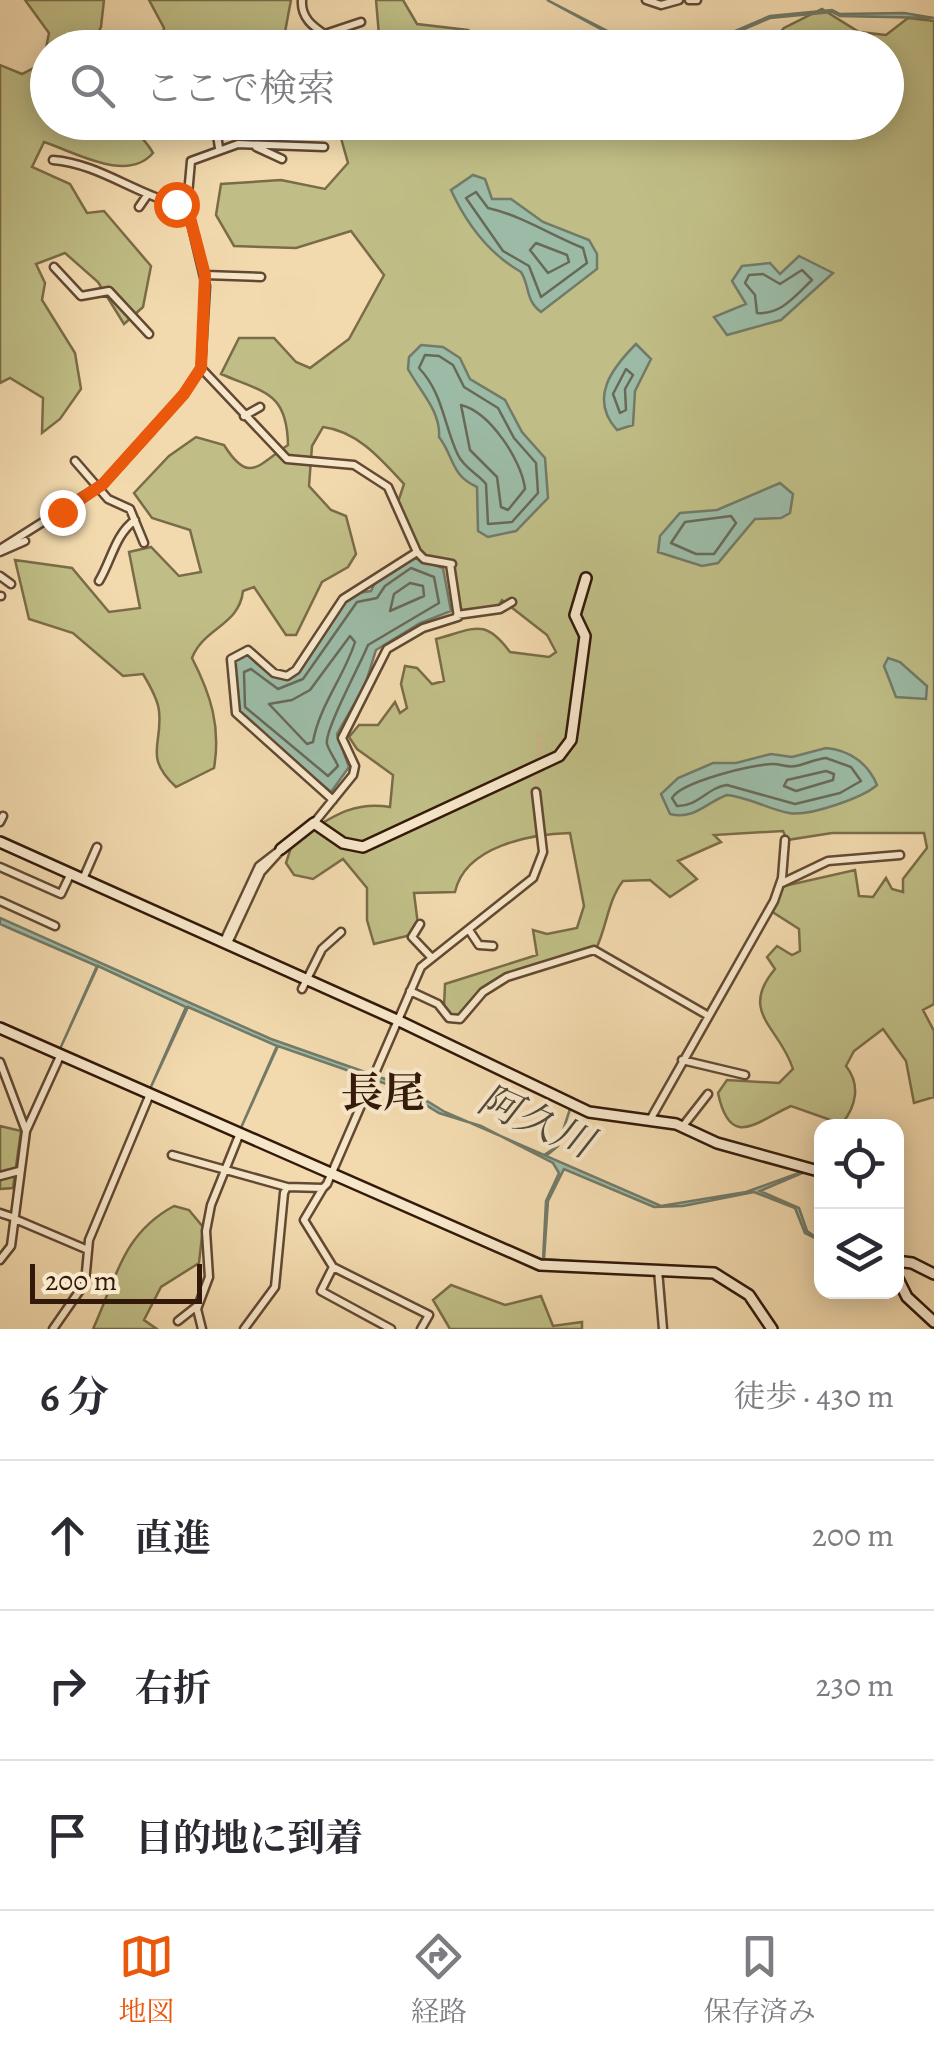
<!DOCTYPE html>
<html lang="ja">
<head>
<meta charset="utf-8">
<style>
  body { margin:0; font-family:Alegreya,"Noto Serif JP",serif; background:#f2f2f3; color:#2b2b33 }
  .controls { position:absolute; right:30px; bottom:30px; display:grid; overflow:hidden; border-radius:20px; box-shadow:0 5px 25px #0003 }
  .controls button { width:90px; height:90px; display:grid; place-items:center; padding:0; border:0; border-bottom:2px solid #e1e1e2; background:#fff; color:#2b2b33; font:50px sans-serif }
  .scale { position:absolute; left:30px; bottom:25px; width:172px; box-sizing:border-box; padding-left:10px; border:5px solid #33190a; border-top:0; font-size:28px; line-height:35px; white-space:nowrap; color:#33190a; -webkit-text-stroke:8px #f7e7ca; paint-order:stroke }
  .stop { position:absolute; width:30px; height:30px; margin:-22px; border:8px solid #ea580c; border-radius:50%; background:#fff }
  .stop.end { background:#ea580c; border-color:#fff; box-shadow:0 2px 10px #0008 }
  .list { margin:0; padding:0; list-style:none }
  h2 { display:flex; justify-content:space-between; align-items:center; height:130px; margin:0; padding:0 40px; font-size:42px }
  h2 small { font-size:32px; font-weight:400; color:#7c7c81 }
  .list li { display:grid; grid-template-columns:65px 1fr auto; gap:30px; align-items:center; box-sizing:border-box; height:150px; padding:0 40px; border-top:2px solid #e1e1e2 }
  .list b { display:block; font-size:38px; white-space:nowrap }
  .list em { font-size:32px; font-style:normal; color:#7c7c81 }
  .icon { flex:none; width:55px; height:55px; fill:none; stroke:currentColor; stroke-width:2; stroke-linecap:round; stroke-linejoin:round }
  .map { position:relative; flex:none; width:934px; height:1329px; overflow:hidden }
  .search { position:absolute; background:#fff; box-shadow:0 5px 25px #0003; left:30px; right:30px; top:30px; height:110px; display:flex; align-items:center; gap:25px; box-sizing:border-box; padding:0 35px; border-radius:55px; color:#7c7c81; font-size:38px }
  .sheet { height:580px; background:#fff }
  nav { display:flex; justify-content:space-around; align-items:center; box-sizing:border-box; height:140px; border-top:2px solid #e1e1e2; background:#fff; font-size:28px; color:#7c7c81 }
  nav a { display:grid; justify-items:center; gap:5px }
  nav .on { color:#ea580c }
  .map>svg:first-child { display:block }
  .green { fill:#c0be86; stroke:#7a6c48; stroke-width:2.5 }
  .water { fill:#9cbba7; stroke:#727a68; stroke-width:2.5 }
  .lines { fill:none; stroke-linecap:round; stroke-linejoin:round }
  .shore { stroke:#686a58; stroke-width:2.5 }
  .street-tunnel { stroke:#ccb38d; stroke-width:6; stroke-dasharray:6 3; stroke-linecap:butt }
  .street-casing { stroke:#634933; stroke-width:11 }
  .secondary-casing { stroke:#33190a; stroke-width:14 }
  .street { stroke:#f7e7ca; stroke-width:6 }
  .secondary { stroke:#f7e7ca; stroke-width:9 }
  .route { stroke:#ea580c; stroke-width:12 }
  .labels { text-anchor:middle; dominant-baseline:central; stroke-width:8; stroke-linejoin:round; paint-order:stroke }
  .water-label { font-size:40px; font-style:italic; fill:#524a39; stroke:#f7e7ca }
  .quarter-label { font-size:42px; font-weight:bold; fill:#33190a; stroke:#f7e7ca }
</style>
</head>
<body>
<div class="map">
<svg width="934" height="1329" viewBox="0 0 934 1329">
  <rect width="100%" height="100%" fill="#f2daae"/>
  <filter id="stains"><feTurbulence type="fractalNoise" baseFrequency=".002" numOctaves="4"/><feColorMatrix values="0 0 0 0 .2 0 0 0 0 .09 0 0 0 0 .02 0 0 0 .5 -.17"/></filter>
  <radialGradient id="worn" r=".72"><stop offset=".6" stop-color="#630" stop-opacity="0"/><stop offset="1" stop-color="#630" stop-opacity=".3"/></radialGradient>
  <path class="green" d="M25 0H104L101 27 91 47 48 48V122C94 123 127 109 153 153 127 183 77 153 44 142L32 167 70 184 87 213 104 211 151 266 143 307 124 324 98 282 65 253 36 264 45 283 42 300 75 353 81 389 60 419 42 433 43 398 10 378 0 383V65L22 74 43 63 49 33Z
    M149 0H291L285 32 305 42 306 47H161L164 28Z
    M376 0H403L417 24 468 30 495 47H380Z
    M822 9 859 32 886 35 908 18 934 21V1004L923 1010 934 1031V1097L914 1103 906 1061 883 1029 854 1051 846 1066C861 1085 856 1106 842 1124L791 1106C756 1122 730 1150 718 1093L727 1080 779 1083 793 1069C780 1027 738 1013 775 969L767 957 777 946 792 955 800 951 799 929 771 911 784 886 855 870 859 896 873 897 886 878 892 889 903 892V879L927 848 924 833H832L787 840 783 831 714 835 721 842 678 861 697 879 670 897 650 880 623 881C608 900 607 926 596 949 561 958 521 964 491 983 476 993 469 1017 451 1016L444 1007 445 984 537 955 533 930 547 934 577 928 584 906 570 833C531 834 465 846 455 892L414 893 419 933 374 944 367 920V888L343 859 313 879 294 875 286 863 293 841C327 821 350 800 390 807L393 775 357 749 349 737 359 725H378L395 702 400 713 407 708 401 684 405 666 417 668 432 684 444 681 436 639C475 629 484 617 510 652L549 657 556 652 547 635 502 600 498 607 459 611 452 562 424 557 418 551 398 502 404 484C381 459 357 431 323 427L312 446 309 486 331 510 346 516 356 554 348 567 322 582 296 635H286L254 587 243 591C239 626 204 627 192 658 211 695 221 727 214 768L176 787C143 756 163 745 159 711 158 699 149 684 143 674L123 676 73 633 29 619 15 560 72 568 109 612 140 608 129 552 151 547 179 576 201 572 190 530 152 518 134 493 169 456 196 437 224 445C249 485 258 465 288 445 287 392 265 393 221 374L239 338H274L296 362 310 368 349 339 384 275 351 231 296 248 234 246 216 215 221 184 281 180 325 189 348 163 339 131 282 132 263 123 698 122 739 130 749 122H886V48L768 47 784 28Z
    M0 1126 21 1131 13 1188 0 1189Z
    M174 1206 189 1210 203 1227 199 1263 161 1287 144 1320 157 1329H93C116 1279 122 1234 174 1206Z
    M451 1285 505 1305 541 1296 553 1326 582 1322V1329H450L433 1300Z"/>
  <path class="water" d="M547 0 635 45 698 47 770 16 832 10 840 14 904 13 934 18 840 16 832 12 770 18 702 47H634Z
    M473 175 485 179 492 199H511L543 222 589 240 597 254V269L541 312C525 300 530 286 521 272 488 253 467 225 451 190Z
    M799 256 833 273 781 320 727 335 714 317 746 304 732 281 742 266 770 263 780 274Z
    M636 344 651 359 635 391 633 425 617 430C588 398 613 367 636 344Z
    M421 345 443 347 460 358 470 379 505 400 522 432 545 458 548 498 516 531 488 537 478 531 477 487C450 475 454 456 439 437 441 411 419 390 408 369L409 357Z
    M780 483 793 494 790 513 781 518 755 519 718 563 702 566 658 552 660 536 680 513 717 510Z
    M412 557 443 568 451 611 420 623 376 650 365 685 337 734 349 767 331 792 236 713 235 658 251 653 269 674 286 679 350 594 371 591 376 580Z
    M888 658 900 662 927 686 926 699 896 697 884 666Z
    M826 748C849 750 868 763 877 785 864 797 809 817 789 813 768 809 748 797 727 795 705 803 695 820 670 814L661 794 678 778 713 763H736L771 754 792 757Z
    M0 918 271 1039 399 1084 445 1112 544 1155 558 1146 570 1109 558 1146 546 1156 661 1206 746 1192 821 1165 760 1191 799 1208 807 1231 821 1241 805 1233 795 1208 754 1192 683 1206 654 1207 564 1169 548 1201 544 1259 601 1263 543 1260 546 1201 559 1173 553 1163 481 1126 439 1113 398 1088 278 1046 240 1130 277 1046 188 1007 150 1089 186 1007 98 966 60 1049 97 966 9 928 0 924Z"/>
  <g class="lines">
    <path class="shore" d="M476 192 488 208C520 215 551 235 583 248L587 263 541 297 529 266 503 251 466 198Z
      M536 243 567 255 569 262 548 273 530 250Z
      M802 270 812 280C795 296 781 315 757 313L755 295 745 283 749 275 763 274 780 284Z
      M425 355 439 356 453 365 464 387 498 408 514 438 536 463 538 493 512 522 488 524 486 484C478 474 464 468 458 455 444 426 443 393 419 368Z
      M626 369 633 375 625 389 626 410 620 413 613 394Z
      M461 405C490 412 522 461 525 489L508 510 501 507 497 477 470 450Z
      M731 516 736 523 714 554H696L671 543 685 522Z
      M411 568 434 577 439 603 368 645C361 663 324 731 327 744 329 751 335 759 338 766L328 776 245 707 244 672 251 669 278 689 303 679 357 602 377 598 385 586Z
      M410 583 423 586 424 596 390 611 394 594Z
      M350 636 355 642C344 677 319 706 313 742L307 744 269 704 292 700 310 690Z
      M826 758 851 767 861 781 840 793 795 804 727 785C708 787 698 807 677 806L672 798C681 782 753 764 773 764 781 764 787 768 796 766 806 764 815 759 826 758Z
      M826 771 834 774 833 780 796 791 784 786 787 780Z"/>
    <path class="street-tunnel" d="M536 792 540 734"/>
    <g class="street-casing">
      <path id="street" d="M302 0C300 26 327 32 342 48
        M646 0 661 5 679 0
        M689 0H697
        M325 34 361 22
        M215 122 219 148
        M256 147 282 159
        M53 160C102 164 139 198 187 206
        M139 207 148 194
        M54 267 81 296 109 291 149 334
        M205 275 261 277
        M201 368 287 459 354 465 388 487 417 552 424 559 452 564
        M244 416 260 407
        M75 461 108 499 130 509 144 543
        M0 549 103 484 183 395 201 368 206 286 187 206 191 161 238 144 324 147
        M0 552 25 541
        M0 576 11 584
        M99 581C112 559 115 535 135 520
        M0 596H1
        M457 615 500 609 512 602
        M333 800 236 713 231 659 248 650 274 673 287 676 296 670 343 599 417 552
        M0 822 3 816
        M314 823 353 775 355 766 342 738 387 649 423 628 458 617 450 564
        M0 867 61 894 71 873
        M83 879 97 847
        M782 883 828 861 900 855
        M0 901 55 926
        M420 924 412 937 431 957
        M469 930 479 945 493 946
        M224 941 259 866 281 849
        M228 943 261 872 281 850
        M302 989 322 949 341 932
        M410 991 438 1004 449 1018 460 1019 483 992 507 977 594 950 707 1015
        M682 1060 745 1075
        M0 1062 26 1131
        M650 1120 774 901 782 878 785 840
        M683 1126 708 1094
        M172 1155 287 1187
        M0 1176 19 1171
        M323 1188 304 1220 333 1267 321 1291 391 1329
        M0 1213 15 1218
        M15 1219 88 1250
        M0 1260 11 1246 26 1131 61 1054
        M333 1267 429 1315 421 1329
        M658 1270 663 1329
        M178 1321 197 1306
        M53 1329 85 1283 89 1240 150 1094
        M202 1329 197 1309 209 1277 206 1231 211 1205 240 1133
        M244 1329 275 1287 284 1193 287 1187 323 1188 327 1184 421 967 533 878 543 852 536 792"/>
    </g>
    <g class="secondary-casing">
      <path id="secondary" d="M0 842 397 1020 589 1112 676 1124 717 1143 822 1172
        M281 849 314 823 343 843 363 847 559 756 571 740 573 726 585 636 575 615 586 578
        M0 1028 540 1265 714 1273 749 1295 772 1329
        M896 1261 912 1263 934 1274
        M896 1275 907 1297 934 1322"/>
    </g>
    <use href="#street" class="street"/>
    <use href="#secondary" class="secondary"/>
  </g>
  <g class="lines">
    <path class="route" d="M62 512 103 484 184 394 201 368 205 275 187 206 176 204"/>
  </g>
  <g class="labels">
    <g class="water-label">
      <text transform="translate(536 1121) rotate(24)">阿久川</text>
    </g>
    <g class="quarter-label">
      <text x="383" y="1092">長尾</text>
    </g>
  </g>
  <rect width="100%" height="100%" filter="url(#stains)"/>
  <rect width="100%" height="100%" fill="url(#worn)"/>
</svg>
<div class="controls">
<button><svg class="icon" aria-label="locate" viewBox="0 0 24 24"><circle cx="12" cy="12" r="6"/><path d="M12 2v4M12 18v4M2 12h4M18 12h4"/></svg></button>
<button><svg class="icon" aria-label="layers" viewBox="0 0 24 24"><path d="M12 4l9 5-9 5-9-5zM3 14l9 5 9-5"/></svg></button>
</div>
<div class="scale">200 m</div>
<div class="stop" style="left:176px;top:204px"></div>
<div class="stop end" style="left:62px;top:512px"></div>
<div class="search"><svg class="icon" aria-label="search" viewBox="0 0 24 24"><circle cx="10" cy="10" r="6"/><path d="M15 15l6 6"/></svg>ここで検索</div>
</div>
<section class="sheet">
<h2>6 分<small>徒歩 · 430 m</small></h2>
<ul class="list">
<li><svg class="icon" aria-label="ahead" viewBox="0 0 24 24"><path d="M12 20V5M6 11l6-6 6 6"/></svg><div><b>直進</b></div><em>200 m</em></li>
<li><svg class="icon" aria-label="right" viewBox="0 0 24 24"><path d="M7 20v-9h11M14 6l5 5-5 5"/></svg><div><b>右折</b></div><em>230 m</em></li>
<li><svg class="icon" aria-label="arrive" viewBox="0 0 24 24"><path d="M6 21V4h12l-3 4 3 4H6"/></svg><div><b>目的地に到着</b></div></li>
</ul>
</section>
<nav>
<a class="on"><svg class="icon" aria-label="map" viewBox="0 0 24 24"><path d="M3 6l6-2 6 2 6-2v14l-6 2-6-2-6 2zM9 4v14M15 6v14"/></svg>地図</a>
<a><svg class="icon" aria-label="directions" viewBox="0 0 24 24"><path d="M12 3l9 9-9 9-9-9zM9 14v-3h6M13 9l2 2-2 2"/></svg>経路</a>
<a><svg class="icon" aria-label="saved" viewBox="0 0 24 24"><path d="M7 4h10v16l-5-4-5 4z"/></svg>保存済み</a>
</nav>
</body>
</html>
